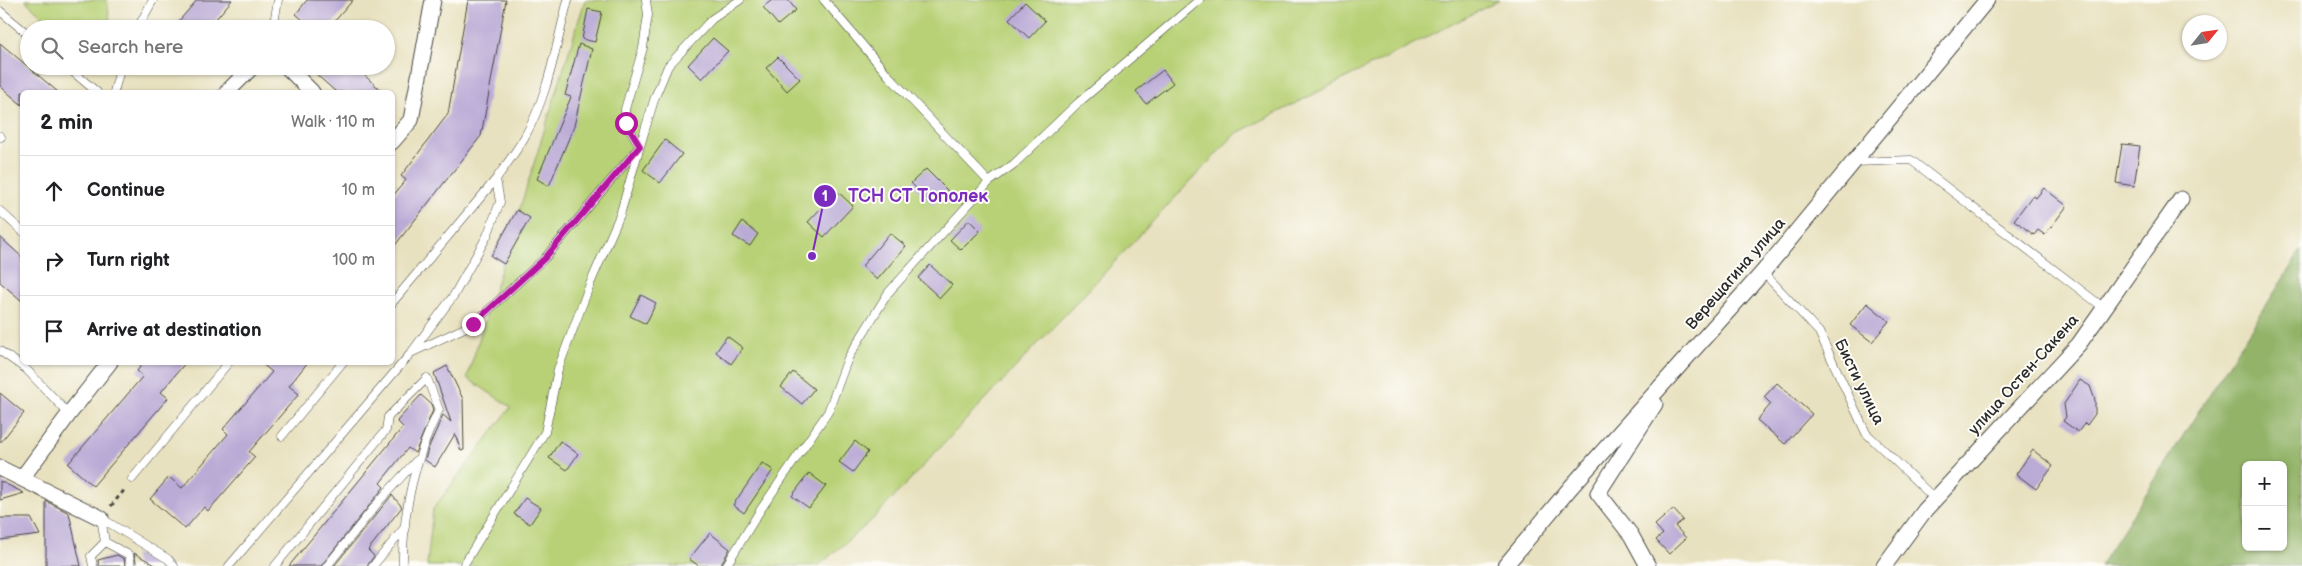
<!DOCTYPE html>
<html lang="en">
<head>
<meta charset="utf-8">
<style>
  body { margin:0; font-family:"Balsamiq Sans",sans-serif; background:#f6f6f6; color:#202124 }
  .controls { position:absolute; right:15px; bottom:15px; display:grid; overflow:hidden; border-radius:8px; box-shadow:0 1px 4px #0004 }
  .controls button { width:45px; height:45px; display:grid; place-items:center; padding:0; border:0; border-bottom:1px solid #e0e0e0; background:#fff; color:#202124; font:25px sans-serif }
  .compass { position:absolute; left:2182px; top:15px; width:45px; height:45px; border-radius:50%; background:#fff; box-shadow:0 1px 4px #0004; rotate:60deg }
  .stop { position:absolute; width:15px; height:15px; margin:-11px; border:4px solid #b5179e; border-radius:50%; background:#fff }
  .stop.end { background:#b5179e; border-color:#fff; box-shadow:0 1px 5px #0008 }
  .list { margin:0; padding:0; list-style:none }
  h2 { display:flex; justify-content:space-between; align-items:center; height:65px; margin:0; padding:0 20px; font-size:21px }
  h2 small { font-size:16px; font-weight:400; color:#757577 }
  .list li { display:grid; grid-template-columns:32px 1fr auto; gap:15px; align-items:center; box-sizing:border-box; height:70px; padding:0 20px; border-top:1px solid #e0e0e0 }
  .list b { display:block; font-size:19px; white-space:nowrap }
  .list em { font-size:16px; font-style:normal; color:#757577 }
  .icon { flex:none; width:28px; height:28px; fill:none; stroke:currentColor; stroke-width:2; stroke-linecap:round; stroke-linejoin:round }
  .map { position:relative; flex:none; width:2302px; height:566px; overflow:hidden }
  .search { position:absolute; background:#fff; box-shadow:0 1px 4px #0004; left:20px; top:20px; width:375px; height:55px; display:flex; align-items:center; gap:12px; box-sizing:border-box; padding:0 18px; border-radius:28px; color:#757577; font-size:19px }
  .panel { position:absolute; background:#fff; box-shadow:0 1px 4px #0004; left:20px; top:90px; width:375px; height:275px; border-radius:8px }
  .map>svg:first-child { display:block }
  .green { fill:#b8d176; stroke:#727e50 }
  .forest { fill:#92b367; stroke:#5e6f49; fill-rule:evenodd }
  .building { fill:#baaad6 }
  .lines { fill:none; stroke-linecap:round; stroke-linejoin:round }
  .service-casing { stroke:#474641; stroke-width:9 }
  .minor-casing { stroke:#474641; stroke-width:17 }
  .path { stroke:#474641; stroke-width:3; stroke-dasharray:4 4; stroke-linecap:butt }
  .service { stroke:#fff; stroke-width:8 }
  .minor { stroke:#fff; stroke-width:15 }
  .route { stroke:#b5179e; stroke-width:6 }
  .labels { text-anchor:middle; dominant-baseline:central; stroke-width:4; stroke-linejoin:round; paint-order:stroke }
  .street-label { font-size:16px; fill:#2b2b2b; stroke:#fdfcf7 }
  .leader { fill:none; stroke:#7b2cbf; stroke-width:2 }
  .callout-dot { fill:#7b2cbf; stroke:#fdfcf7; stroke-width:2 }
  .mark-label { font-size:15px; text-anchor:middle; font-weight:bold; fill:#fff }
  .callout-label { font-size:18px; text-anchor:middle; font-weight:bold; fill:#7b2cbf; stroke:#fdfcf7; stroke-width:4; stroke-linejoin:round; paint-order:stroke }
</style>
</head>
<body>
<div class="map">
<svg width="2302" height="566" viewBox="0 0 2302 566">
  <rect width="100%" height="100%" fill="#fdfcf7"/>
  <filter id="ink" filterUnits="userSpaceOnUse"><feTurbulence type="fractalNoise" baseFrequency=".02" numOctaves="2"/><feDisplacementMap in="SourceGraphic" scale="10" xChannelSelector="R" yChannelSelector="G"/><feConvolveMatrix kernelMatrix="1 2 1 2 8 2 1 2 1" color-interpolation-filters="sRGB"/></filter>
  <filter id="wash" filterUnits="userSpaceOnUse"><feTurbulence type="fractalNoise" baseFrequency=".0096" numOctaves="4" result="noise"/><feDisplacementMap in="SourceGraphic" scale="20" xChannelSelector="R" yChannelSelector="G"/><feGaussianBlur stdDeviation="1.12" result="paint"/><feColorMatrix in="noise" values="0 0 0 0 0 0 0 0 0 0 0 0 0 0 0 0 0 1.4 0 .05"/><feComposite in="paint" operator="in"/></filter>
  <g filter="url(#wash)">
    <rect width="100%" height="100%" fill="#e8e1bf"/>
    <path class="green" d="M25 0H107L111 29H56Z
      M585 0H1500L1235 134 872 520 818 566H427L433 509 511 407 467 378Z"/>
    <path class="forest" d="M2302 249V566H2100ZM2246 465H2283V547H2246Z"/>
    <g id="blocks">
      <path class="building" d="M197 0H232L215 20 225 29H172Z
        M307 0H353L328 29H313L296 14Z
        M468 0H506L481 136 392 249V197L406 180 401 176 448 114Z
        M772 0H788L796 10 778 25 763 7Z
        M1025 2 1045 21 1029 38 1009 19Z
        M588 9 602 12 595 42 582 39Z
        M713 38 728 51 702 79 688 65Z
        M0 43 58 92H22V105L0 86Z
        M579 44 592 49 574 126 549 186 537 179 571 97 565 95Z
        M778 57 800 79 787 91 766 68Z
        M307 66H354L383 92H336Z
        M1163 70 1173 83 1146 104 1136 91Z
        M665 140 682 154 660 183 643 170Z
        M2122 144 2140 146 2134 186 2116 183Z
        M926 169 948 191 933 205 911 183Z
        M2044 188 2067 206 2045 235 2038 230 2034 235 2014 220 2032 196 2036 198Z
        M837 191 853 206 824 237 808 222Z
        M517 210 530 218 504 264 491 256Z
        M969 220 980 231 961 250 950 240Z
        M742 222 758 234 750 246 733 236Z
        M890 233 906 246 877 280 862 266Z
        M0 237 22 257V301L0 282Z
        M930 265 952 285 940 298 918 278Z
        M641 295 656 303 646 324 630 316Z
        M1867 303 1889 321 1872 342 1850 325Z
        M727 336 743 348 731 364 716 352Z
        M144 362H186L161 392 168 398 93 486 68 464 143 376 137 371Z
        M260 362H308L289 386 299 394 249 452 255 457 208 511 204 507 185 529 150 499 169 477 182 488 228 434 223 429 272 372Z
        M447 366 463 399 464 450 461 451 455 434 435 467 425 460 428 449 443 415 451 422 434 373Z
        M793 372 814 389 802 404 781 387Z
        M2080 380 2090 386 2095 400V414L2087 425 2085 423 2078 432 2063 421 2066 417 2064 404Z
        M1777 383 1812 414 1785 444 1757 420 1771 404 1764 397Z
        M0 393 24 413 0 443Z
        M421 395 431 404 433 410 415 453 408 448 380 483 384 487 321 566H289L403 427 397 421Z
        M560 441 578 454 567 470 549 458Z
        M855 441 868 452 853 472 839 462Z
        M2033 450 2053 466 2036 489 2016 474Z
        M762 463 773 470 744 513 733 505Z
        M809 473 826 486 809 508 792 496Z
        M0 481 24 493 0 500Z
        M392 495 402 507 368 550 374 556 367 566H334Z
        M525 498 541 508 530 524 514 514Z
        M46 501 69 513 81 566H46Z
        M1673 509 1683 520 1675 526 1686 538 1669 554 1656 540 1663 534 1655 525Z
        M0 518H31L40 535 0 540Z
        M710 533 730 549 720 566H699L689 559Z
        M134 553 157 566H137Z
        M117 555 124 559 125 566H99L98 560Z"/>
    </g>
  </g>
  <g filter="url(#ink)">
    <use href="#blocks" fill-opacity="0" stroke="#474641" stroke-width="1"/>
    <g class="lines">
      <g class="service-casing">
        <path id="service" d="M824 0 888 75 989 182 1014 164 1078 103 1199 0
          M0 11 29 35
          M137 29 153 0
          M273 29 278 0
          M66 66 97 92
          M114 92 121 66
          M0 136 1 137
          M1854 162 1911 160 2104 308
          M0 211 22 231
          M1763 272 1819 332 1866 433 1935 499
          M392 303 496 179
          M0 351 26 369 69 414
          M413 352 473 324 545 258 640 146 655 97 668 66 712 19 740 0
          M282 436 343 362
          M132 479 229 362
          M101 518 168 559 174 566
          M105 542 129 555 131 566
          M93 566 91 556 105 542 101 518
          M229 566 411 353 454 295 487 236 500 202 496 179C505 166 516 152 524 138 548 97 556 45 568 0
          M275 566 386 430 388 417 427 378 439 410C415 457 402 512 403 566
          M327 566 381 499 416 461
          M373 566 405 527
          M463 566 545 432 558 369 590 284 620 215 640 146 626 123 625 109 643 48 648 15 646 0
          M726 566 761 509 828 412 848 358 888 293 989 182"/>
      </g>
      <g class="minor-casing">
        <path id="minor" d="M286 66 312 92
          M227 92 253 66
          M392 142 411 120 433 0
          M0 468 101 518
          M22 478 69 414 110 362
          M1505 566 1571 487 1763 272 1987 0
          M1648 566 1631 535 1598 493 1655 404
          M1884 566 1925 510 2079 344 2181 199"/>
      </g>
      <path class="path" d="M111 506 126 488"/>
      <use href="#service" class="service"/>
      <use href="#minor" class="minor"/>
    </g>
  </g>
  <g class="lines" filter="url(#ink)">
    <path class="route" d="M473 324 545 258 640 146 626 123"/>
  </g>
  <g class="labels">
    <g class="street-label">
      <text transform="translate(1736 274) rotate(-49)">Верещагина улица</text>
      <text transform="translate(2024 375) rotate(-48)">улица Остен-Сакена</text>
      <text transform="translate(1859 382) rotate(64)">Бисти улица</text>
    </g>
  </g>
  <path class="leader" d="M812 256L825 196"/>
  <g class="callout-dot">
    <circle cx="812" cy="256" r="5"/>
    <circle cx="825" cy="196" r="12"/>
  </g>
  <g class="mark-label">
    <text x="825" y="201">1</text>
  </g>
  <g class="callout-label">
    <text x="918" y="202">ТСН СТ Тополек</text>
  </g>
</svg>
<div class="controls">
<button>+</button>
<button>−</button>
</div>
<svg class="compass" viewBox="-18 -18 36 36"><path d="M0-13l5 13h-10z" fill="#e53935"/><path d="M0 13l5-13h-10z" fill="#757577"/></svg>
<div class="stop" style="left:626px;top:123px"></div>
<div class="stop end" style="left:473px;top:324px"></div>
<div class="search"><svg class="icon" aria-label="search" viewBox="0 0 24 24"><circle cx="10" cy="10" r="6"/><path d="M15 15l6 6"/></svg>Search here</div>
<section class="panel">
<h2>2 min<small>Walk · 110 m</small></h2>
<ul class="list">
<li><svg class="icon" aria-label="ahead" viewBox="0 0 24 24"><path d="M12 20V5M6 11l6-6 6 6"/></svg><div><b>Continue</b></div><em>10 m</em></li>
<li><svg class="icon" aria-label="right" viewBox="0 0 24 24"><path d="M7 20v-9h11M14 6l5 5-5 5"/></svg><div><b>Turn right</b></div><em>100 m</em></li>
<li><svg class="icon" aria-label="arrive" viewBox="0 0 24 24"><path d="M6 21V4h12l-3 4 3 4H6"/></svg><div><b>Arrive at destination</b></div></li>
</ul>
</section>
</div>
</body>
</html>
